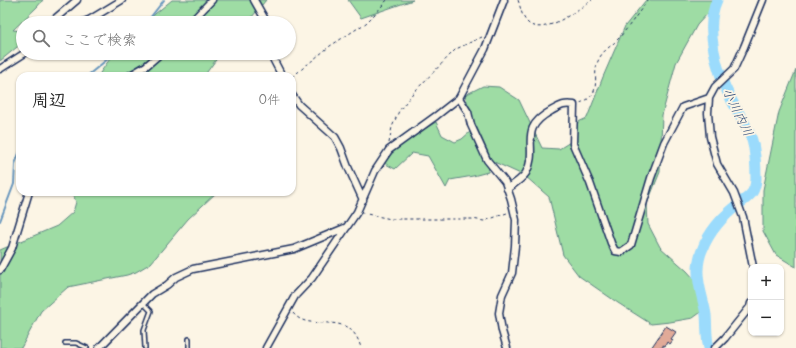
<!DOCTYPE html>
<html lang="ja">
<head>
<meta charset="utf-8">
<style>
  body { margin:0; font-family:Delius,"Klee One",sans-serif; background:#f6f6f6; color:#222 }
  .controls { position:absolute; right:12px; bottom:12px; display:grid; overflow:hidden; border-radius:8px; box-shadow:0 1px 3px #0004 }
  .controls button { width:36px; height:36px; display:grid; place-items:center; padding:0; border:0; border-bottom:1px solid #e0e0e0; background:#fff; color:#222; font:20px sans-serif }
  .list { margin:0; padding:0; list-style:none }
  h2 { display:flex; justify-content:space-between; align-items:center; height:52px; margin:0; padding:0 16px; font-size:17px }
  h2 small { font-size:13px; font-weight:400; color:#767676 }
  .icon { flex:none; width:22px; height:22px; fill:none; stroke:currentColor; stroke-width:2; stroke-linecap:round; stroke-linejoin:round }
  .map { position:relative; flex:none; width:796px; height:348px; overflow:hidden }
  .search { position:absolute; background:#fff; box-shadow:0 1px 3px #0004; left:16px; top:16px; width:280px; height:44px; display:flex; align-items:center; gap:10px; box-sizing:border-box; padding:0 14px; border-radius:22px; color:#767676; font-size:15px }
  .panel { position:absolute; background:#fff; box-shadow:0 1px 3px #0004; left:16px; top:72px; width:280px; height:124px; border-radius:12px }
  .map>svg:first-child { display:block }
  .green { fill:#9edca4; stroke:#5c8681 }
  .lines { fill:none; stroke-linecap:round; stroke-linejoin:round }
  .stream { stroke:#6896bd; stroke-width:2 }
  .river { stroke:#9bdbfc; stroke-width:11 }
  .building { fill:#e1aa98; stroke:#1b2f5e }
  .service-casing { stroke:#1b2f5e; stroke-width:6 }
  .minor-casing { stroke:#1b2f5e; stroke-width:9 }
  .path { stroke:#1b2f5e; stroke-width:1; stroke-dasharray:3 3; stroke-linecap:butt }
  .service { stroke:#fcf5e5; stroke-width:3 }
  .minor { stroke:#fcf5e5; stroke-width:6 }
  .labels { text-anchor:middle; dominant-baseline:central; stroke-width:3.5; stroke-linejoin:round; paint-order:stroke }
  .water-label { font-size:13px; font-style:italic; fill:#35517e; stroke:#fcf5e5 }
</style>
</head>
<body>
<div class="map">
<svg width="796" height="348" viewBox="0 0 796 348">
  <rect width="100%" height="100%" fill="#fcf5e5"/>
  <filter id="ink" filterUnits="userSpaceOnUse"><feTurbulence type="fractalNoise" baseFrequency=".025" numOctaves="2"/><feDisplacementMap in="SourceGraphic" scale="8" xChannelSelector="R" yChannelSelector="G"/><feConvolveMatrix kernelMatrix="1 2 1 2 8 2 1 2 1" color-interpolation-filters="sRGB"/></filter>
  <g filter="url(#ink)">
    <path class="green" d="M0 0H43L37 7 13 30 23 31 22 43 0 61Z
      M172 0H266L247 23H144Z
      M348 0H413L361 18Z
      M646 0H720L697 25 676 63 662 115 660 172 647 204 648 224 660 247 687 271 705 291 708 307 693 318 670 322 651 324 618 303 579 276 563 255 549 197 525 176 492 161 473 119 465 95 483 86 499 87 519 100 542 148 559 149 575 139 574 124 587 118 603 77 625 26Z
      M115 53H221L204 76H98L107 63Z
      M796 70V267L776 255 763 231V190L779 112Z
      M436 122 442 135 455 142 462 139 471 131 479 150 489 166 488 172 473 176 450 180 446 188 428 156 412 153 395 169 384 163 400 144Z
      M72 192H217L188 219 151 263 136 272 127 275 68 287 41 311 21 348H0V250L57 226 73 212 76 202Z"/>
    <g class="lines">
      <path class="stream" d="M146 23 164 0
        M87 76 115 53
        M0 221 14 184 15 164 20 151"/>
      <path class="river" d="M709 348C706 338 707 326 706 315 704 301 698 287 698 273 697 253 709 233 722 219 727 214 732 209 738 205 748 196 755 195 756 179 756 168 755 150 752 140 747 125 738 113 731 99 717 73 704 28 717 0"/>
    </g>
    <path class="building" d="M666 326 676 332 671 339 673 340 670 344 667 342 665 346 663 345V348H651Z"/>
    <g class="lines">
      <g class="service-casing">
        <path id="service" d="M143 303 151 311 144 330 145 348
          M65 343H76L87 348
          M189 348V339"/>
      </g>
      <g class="minor-casing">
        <path id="minor" d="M254 0 267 23
          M50 23 77 0
          M81 23 89 20 122 0
          M190 23 212 0
          M270 53 282 76
          M0 69 25 53
          M129 76 146 66 161 53
          M292 95 299 105 335 137 341 148 348 167 363 200
          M459 98 468 112 471 125 487 160 505 182 511 199 516 220 515 246 512 273 502 295 499 313 502 331 507 348
          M507 189C513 185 522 179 526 173 540 147 516 130 551 111 560 106 564 103 574 105L573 144 590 183 611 243 615 251 621 252 631 245 651 178 664 143 683 107 709 98
          M753 267 743 217 734 193 717 164 710 137 708 113 709 98 715 87 734 69 744 47 763 0
          M0 270 12 248 29 192
          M99 348 152 294 167 285 176 277 193 269 294 249 347 227
          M266 348 295 296 312 278 357 212 375 171 389 150 436 116 459 98 485 49 504 0
          M715 348 725 338 750 307 751 303"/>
      </g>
      <path class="path" d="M518 0C521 8 521 16 528 23 544 37 578 9 592 0
        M292 77 330 46 366 23 376 13 387 0
        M580 103C605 94 590 75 599 59 603 50 612 46 618 39 629 27 638 13 648 0
        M389 143 392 127 399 111 413 93 456 49 482 37
        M362 213 391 219H472L484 221 507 213
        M293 313C310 335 350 306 361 348"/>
      <use href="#service" class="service"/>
      <use href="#minor" class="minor"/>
    </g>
  </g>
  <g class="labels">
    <g class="water-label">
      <text transform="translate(738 112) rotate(64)">小川内川</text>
    </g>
  </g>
</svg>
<div class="controls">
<button>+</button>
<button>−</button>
</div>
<div class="search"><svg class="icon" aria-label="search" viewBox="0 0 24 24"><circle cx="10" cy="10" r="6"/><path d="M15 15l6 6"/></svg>ここで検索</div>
<section class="panel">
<h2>周辺<small>0件</small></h2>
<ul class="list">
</ul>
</section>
</div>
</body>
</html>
